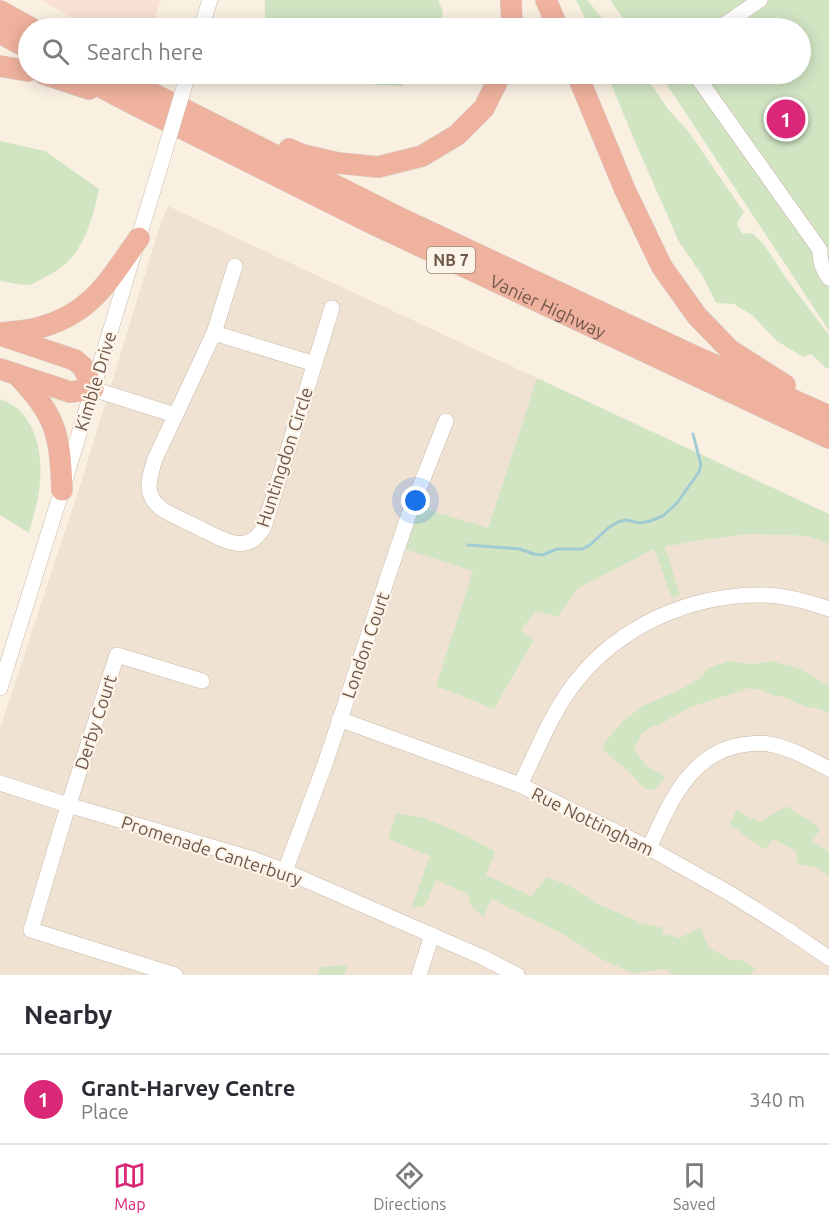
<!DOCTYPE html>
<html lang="en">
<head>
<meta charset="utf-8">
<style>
  body { margin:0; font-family:Ubuntu,sans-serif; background:#f7f7f7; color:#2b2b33 }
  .you { position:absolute; left:416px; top:501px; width:21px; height:21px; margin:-15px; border:4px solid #fff; border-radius:50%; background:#1a73e8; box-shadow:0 0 0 9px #1a73e833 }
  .badge { display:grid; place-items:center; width:39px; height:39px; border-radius:50%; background:#db2777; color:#fff; font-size:20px; font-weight:700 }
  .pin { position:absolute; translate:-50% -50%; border:3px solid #fff; box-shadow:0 2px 6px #0006 }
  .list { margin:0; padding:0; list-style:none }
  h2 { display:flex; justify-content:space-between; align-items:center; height:78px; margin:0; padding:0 24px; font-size:26px }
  h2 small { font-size:20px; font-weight:400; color:#7c7c81 }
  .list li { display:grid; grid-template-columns:39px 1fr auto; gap:18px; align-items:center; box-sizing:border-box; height:90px; padding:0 24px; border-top:2px solid #e1e1e2 }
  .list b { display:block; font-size:22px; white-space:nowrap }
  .list p { margin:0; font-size:20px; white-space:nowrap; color:#7c7c81 }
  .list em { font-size:20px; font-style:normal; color:#7c7c81 }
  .icon { flex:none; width:33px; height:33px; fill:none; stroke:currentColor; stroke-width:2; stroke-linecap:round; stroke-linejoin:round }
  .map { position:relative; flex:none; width:829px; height:975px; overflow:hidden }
  .search { position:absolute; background:#fff; box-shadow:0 3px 15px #0003; left:18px; right:18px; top:18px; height:66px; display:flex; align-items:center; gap:15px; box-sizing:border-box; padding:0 21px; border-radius:33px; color:#7c7c81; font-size:22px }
  .sheet { height:168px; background:#fff }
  nav { display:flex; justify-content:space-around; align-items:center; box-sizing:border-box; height:84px; border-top:2px solid #e1e1e2; background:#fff; font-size:16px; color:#7c7c81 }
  nav a { display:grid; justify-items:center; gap:3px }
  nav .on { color:#db2777 }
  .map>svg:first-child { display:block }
  .residential { fill:#f0e2d2 }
  .commercial { fill:#f9e1d7 }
  .green { fill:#d1e5c3 }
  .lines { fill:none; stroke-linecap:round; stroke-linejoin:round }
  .stream { stroke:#a0cbd2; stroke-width:3 }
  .minor-casing { stroke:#c9b8aa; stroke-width:16 }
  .highway-casing { stroke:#d7d0cd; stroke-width:22 }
  .minor { stroke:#fff; stroke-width:15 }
  .highway { stroke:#efb29e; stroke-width:21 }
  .minor-bridge-casing { stroke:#c9b8aa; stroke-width:16; stroke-linecap:butt }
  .minor-bridge { stroke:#fff; stroke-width:15 }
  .labels { text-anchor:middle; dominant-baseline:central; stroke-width:4.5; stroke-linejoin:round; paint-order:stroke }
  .shield { fill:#fdf4e8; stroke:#9a867a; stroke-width:1.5 }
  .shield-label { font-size:16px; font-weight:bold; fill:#6f574b }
  .street-label { font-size:18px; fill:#6f574b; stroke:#fdf4e8 }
</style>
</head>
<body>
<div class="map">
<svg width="829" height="975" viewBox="0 0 829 975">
  <rect width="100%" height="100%" fill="#faf0e2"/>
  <path class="residential" d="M168 206 537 378 436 686 494 709 534 641 521 630 536 611 558 617 577 589 654 549 696 541 750 534 807 536 829 544V975H0V728L80 486 161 222Z"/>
  <path class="commercial" d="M41 0H161L151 28H90Z"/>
  <path class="green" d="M265 0H438L443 12 438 28H265Z
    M576 0H587L601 17 612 26V28H590Z
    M610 0H829V331L660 74H800V28H630Z
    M346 74H410L402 86C379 85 366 86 346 74Z
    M607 74H645L647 76 650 83 668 109 688 131 744 212 737 223 742 234 752 233 763 243 786 278 829 335V368H826L811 354 803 357 777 341 752 315 734 304 716 303 702 275 679 242 633 137Z
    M0 141 45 151 99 189C92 224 81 262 45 277 40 280 33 284 28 285 19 285 9 282 0 281Z
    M537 378 829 514V544L807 536 750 534 696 541 665 547 680 595 672 598 654 549 577 589 558 617 536 611 521 630 534 640 494 709 436 686 473 571 398 547 413 505 488 528Z
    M0 399C34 410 43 450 40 482 39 499 33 517 29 533L0 515Z
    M729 661 752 664 772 661 800 669 829 686V713L817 708 806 707 782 696H774L762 690 750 688 688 708 656 727 654 725 642 733 634 749 647 766 666 777 654 790 645 789 628 771 603 750 605 742 623 721 643 706 683 688 700 678 708 668Z
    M787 806C798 816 810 818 820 829L813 841 829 852V877L818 868 797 864 796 851 773 839 765 850 730 825 736 810 759 822Z
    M396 813 423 818 454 830 495 851 486 875 531 896 547 877 570 886 598 904 639 922 663 928 662 933 680 938 700 927 709 948 731 960 739 959 755 968 750 975H674L665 969 633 973 603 960 563 934 491 899 484 917 471 906 468 894 436 880 425 906 411 908 430 856 388 839Z
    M347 965 344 975H317L321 967Z"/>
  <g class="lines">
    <path class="stream" d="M468 545 520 549 534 554 543 555 557 549H582L590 545 608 528 618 522 626 520 640 523 650 521 663 516 677 503 699 472 701 465 693 434"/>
    <g class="minor-casing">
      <path id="minor" d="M201 28 210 0
        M720 28 760 0
        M695 74 820 250C820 262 822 268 829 278
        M214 333 235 266
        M315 364 214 333 155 459C148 481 143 497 165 511 178 518 191 524 203 530 225 540 248 556 264 527L332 308
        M93 389 175 415
        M0 688 62 490 161 164
        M339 719 520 785 649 848 729 893 788 930 829 958
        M0 783 68 805 253 859 285 871 482 957 517 975
        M520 785C537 751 551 714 574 684 619 625 693 593 766 595 787 596 809 602 829 609
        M649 848C669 805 689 754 741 745 750 744 760 742 769 744 791 748 810 759 829 769
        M285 871 325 764 409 514 446 421
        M175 975 31 930 65 816 117 655 202 681
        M419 975 432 935"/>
    </g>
    <g class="highway-casing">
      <g id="highway">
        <path d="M511 0 512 28"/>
        <path d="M546 0 558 28"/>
        <path d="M0 11 31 28"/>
        <path d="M0 33 28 48"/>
        <path d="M0 66 28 71"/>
        <path d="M44 74 89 89"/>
        <path id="s1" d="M76 74 135 105 369 222 829 438"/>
        <path d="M114 74 398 217 692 355 829 416"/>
        <path d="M577 74 625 190 662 267 697 316 730 350 785 385"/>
        <path d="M289 149 303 155 338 163 378 167 422 156 457 135 484 108 501 74"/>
        <path d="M1 333C13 332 26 331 38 328 92 314 109 280 139 238"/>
        <path d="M0 335 75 360 83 367 93 389 70 392 0 369"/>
        <path d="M18 376C57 416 60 436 62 490"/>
      </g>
    </g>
    <use href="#minor" class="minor"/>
    <use href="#highway" class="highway"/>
    <g class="minor-bridge-casing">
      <path id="minor-bridge" d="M161 164 188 74"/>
    </g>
    <use href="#minor-bridge" class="minor-bridge"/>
  </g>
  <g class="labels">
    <rect class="shield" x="427" y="247" width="48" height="26" rx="4.5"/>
    <g class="shield-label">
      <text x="451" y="260">NB 7</text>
    </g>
    <g class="street-label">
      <text stroke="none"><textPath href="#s1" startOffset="526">Vanier Highway</textPath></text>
      <text transform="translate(95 381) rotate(-73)">Kimble Drive</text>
      <text transform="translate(284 457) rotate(-72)">Huntingdon Circle</text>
      <text transform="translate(365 645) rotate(-71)">London Court</text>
      <text transform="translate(95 722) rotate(-72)">Derby Court</text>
      <text transform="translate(593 821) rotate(26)">Rue Nottingham</text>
      <text transform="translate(212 850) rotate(18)">Promenade Canterbury</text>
    </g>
  </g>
</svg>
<div class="you"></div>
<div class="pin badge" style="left:786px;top:119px">1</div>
<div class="search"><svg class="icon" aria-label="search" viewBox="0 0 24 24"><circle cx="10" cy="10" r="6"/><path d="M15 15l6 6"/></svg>Search here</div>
</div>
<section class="sheet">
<h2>Nearby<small></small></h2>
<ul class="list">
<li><span class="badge">1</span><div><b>Grant-Harvey Centre</b><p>Place</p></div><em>340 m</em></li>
</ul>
</section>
<nav>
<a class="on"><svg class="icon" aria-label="map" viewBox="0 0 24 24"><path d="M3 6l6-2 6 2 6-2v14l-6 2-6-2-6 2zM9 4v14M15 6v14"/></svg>Map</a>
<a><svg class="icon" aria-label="directions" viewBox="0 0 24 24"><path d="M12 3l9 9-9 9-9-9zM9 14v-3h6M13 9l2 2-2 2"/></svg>Directions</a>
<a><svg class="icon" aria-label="saved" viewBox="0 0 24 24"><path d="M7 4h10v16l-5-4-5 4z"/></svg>Saved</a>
</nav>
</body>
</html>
